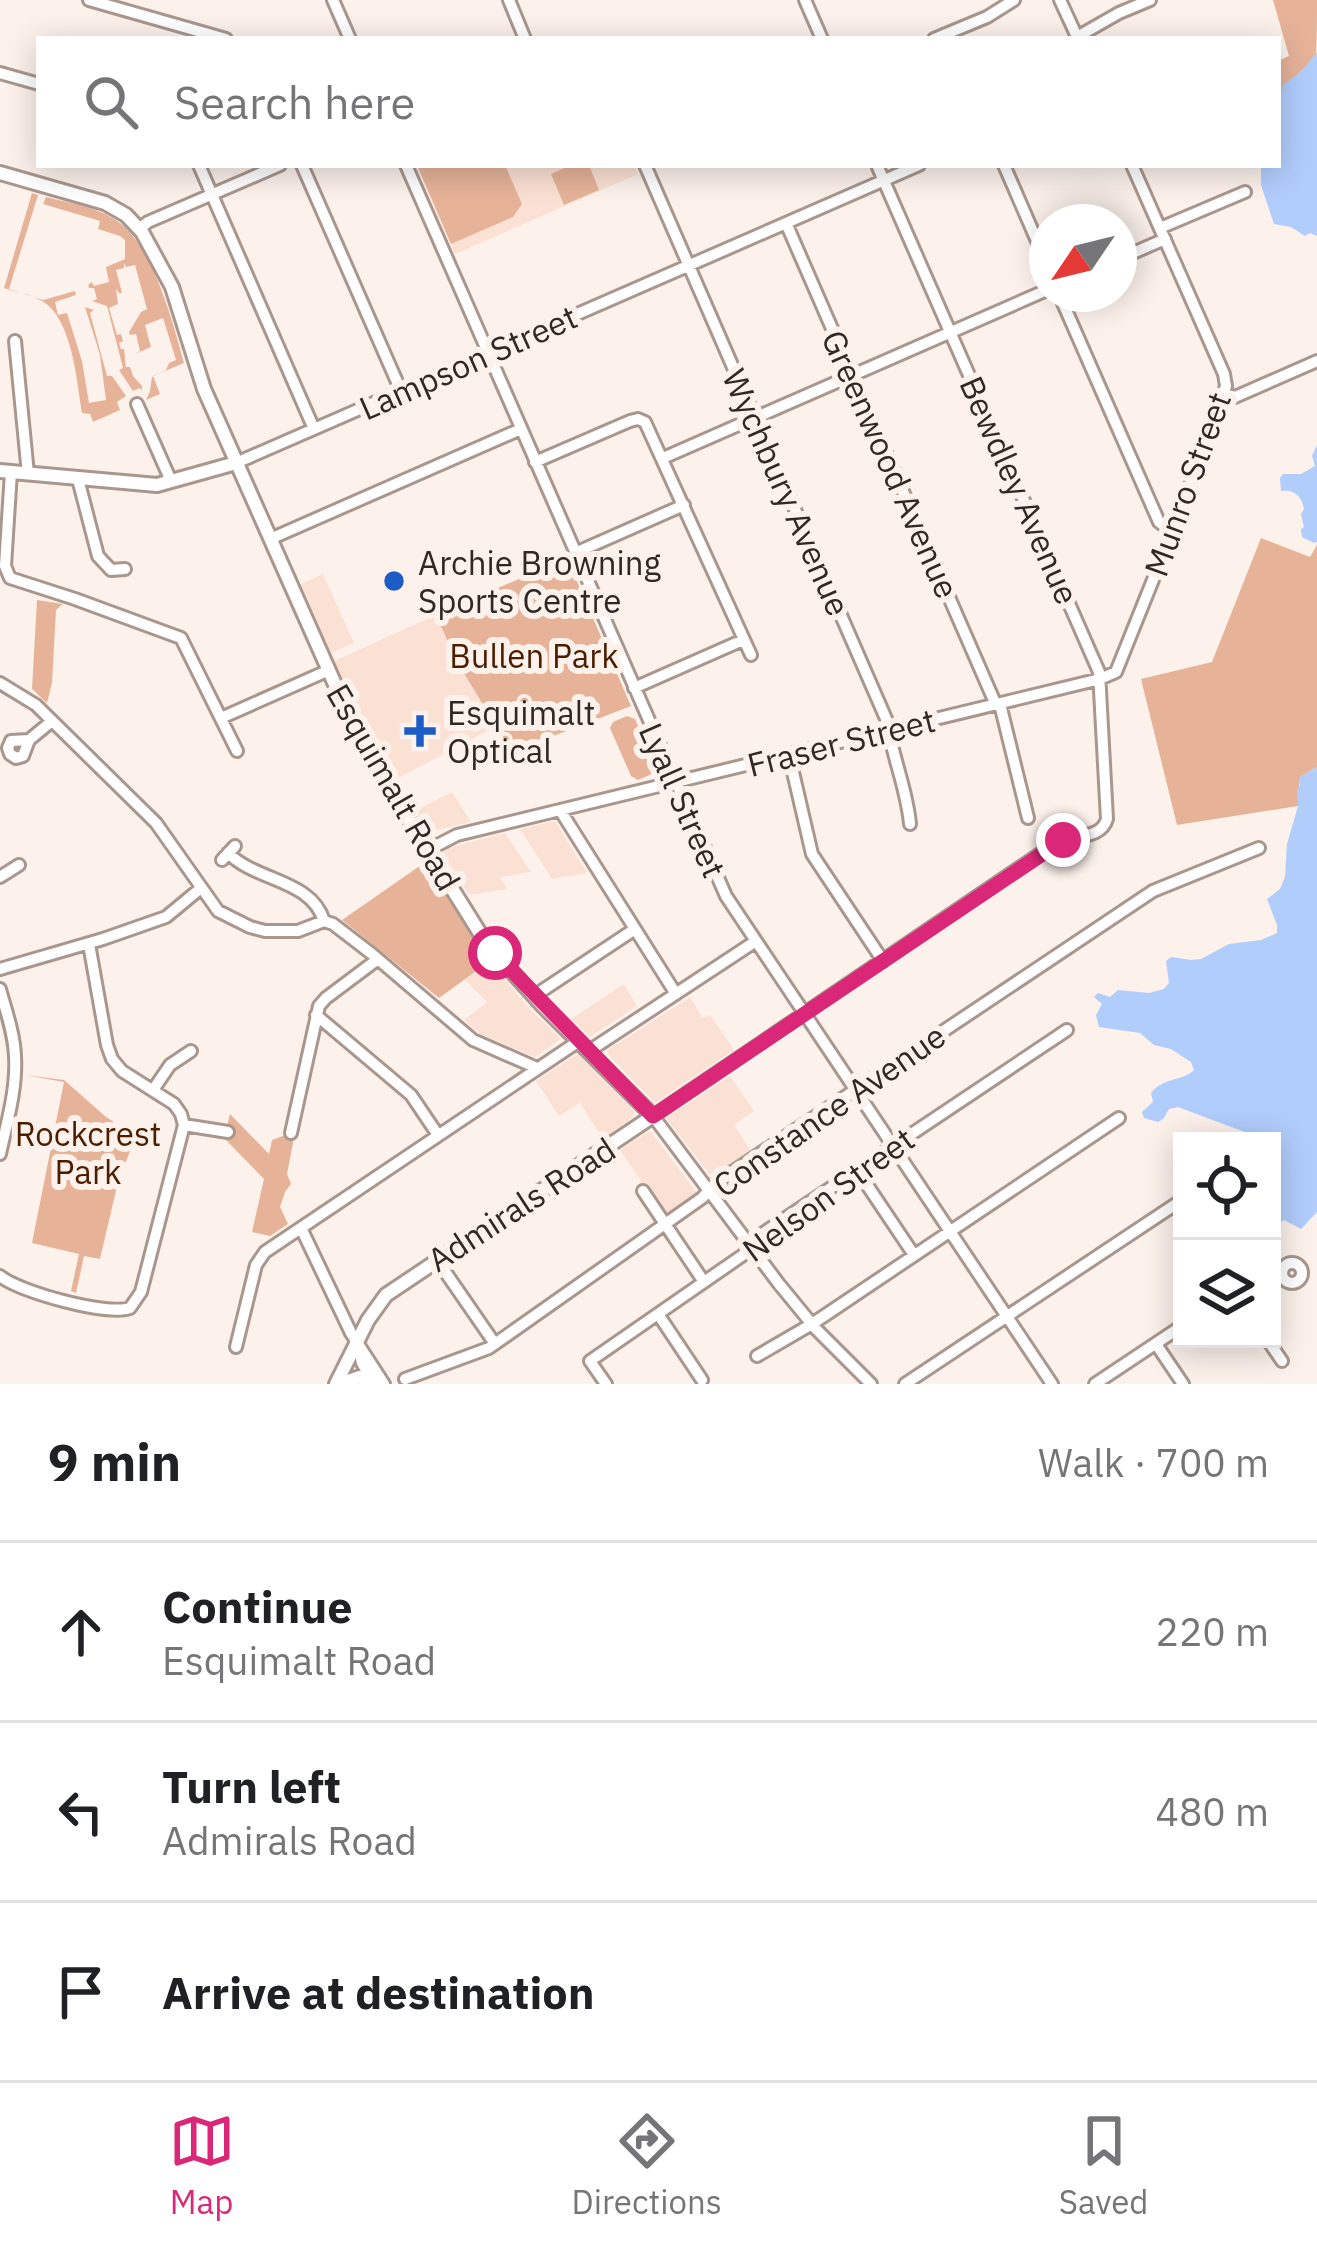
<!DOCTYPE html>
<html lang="en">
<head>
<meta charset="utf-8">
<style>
  body { margin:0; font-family:"IBM Plex Sans",sans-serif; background:#f6f6f6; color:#202124 }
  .controls { position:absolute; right:36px; bottom:36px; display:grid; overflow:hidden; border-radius:0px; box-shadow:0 6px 30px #0003 }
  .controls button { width:108px; height:108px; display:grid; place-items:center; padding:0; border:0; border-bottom:3px solid #e0e0e0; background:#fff; color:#202124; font:60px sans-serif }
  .compass { position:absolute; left:1029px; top:204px; width:108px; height:108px; border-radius:50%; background:#fff; box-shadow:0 6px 30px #0003; rotate:235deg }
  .stop { position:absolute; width:36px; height:36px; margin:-27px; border:9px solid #db2777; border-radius:50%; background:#fff }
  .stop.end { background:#db2777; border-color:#fff; box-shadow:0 3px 12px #0008 }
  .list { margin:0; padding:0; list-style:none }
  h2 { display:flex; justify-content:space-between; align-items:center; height:156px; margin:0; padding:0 48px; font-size:51px }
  h2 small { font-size:39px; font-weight:400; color:#757577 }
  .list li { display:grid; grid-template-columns:78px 1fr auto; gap:36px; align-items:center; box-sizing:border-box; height:180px; padding:0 48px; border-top:3px solid #e0e0e0 }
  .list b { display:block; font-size:45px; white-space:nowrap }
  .list p { margin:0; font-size:39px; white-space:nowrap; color:#757577 }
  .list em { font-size:39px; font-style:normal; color:#757577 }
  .icon { flex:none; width:66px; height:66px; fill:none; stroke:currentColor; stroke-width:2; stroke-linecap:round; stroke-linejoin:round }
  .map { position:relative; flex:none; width:1317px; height:1384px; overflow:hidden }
  .search { position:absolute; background:#fff; box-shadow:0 6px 30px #0003; left:36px; right:36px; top:36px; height:132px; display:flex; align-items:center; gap:30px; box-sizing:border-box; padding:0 42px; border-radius:0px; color:#757577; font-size:45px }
  .sheet { height:696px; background:#fff }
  nav { display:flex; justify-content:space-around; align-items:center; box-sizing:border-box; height:168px; border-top:3px solid #e0e0e0; background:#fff; font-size:33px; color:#757577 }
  nav a { display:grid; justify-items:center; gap:6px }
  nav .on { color:#db2777 }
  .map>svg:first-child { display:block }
  .built { fill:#fbe1d4 }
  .green { fill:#e6b399 }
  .water { fill:#b1cdfc }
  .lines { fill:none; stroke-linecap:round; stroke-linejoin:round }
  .minor-casing { stroke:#a9978e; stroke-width:16 }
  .major-casing { stroke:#a9978e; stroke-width:18 }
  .minor { stroke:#fff; stroke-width:10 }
  .major { stroke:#fff; stroke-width:12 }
  .route { stroke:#db2777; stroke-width:15 }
  .poi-dot { fill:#1d5bc7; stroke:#fcf1eb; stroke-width:4.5 }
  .labels { text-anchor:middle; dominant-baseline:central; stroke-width:12; stroke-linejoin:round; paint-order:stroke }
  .street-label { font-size:33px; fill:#2f2824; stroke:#fcf1eb }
  .poi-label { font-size:33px; fill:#2f2824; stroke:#fcf1eb; text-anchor:start }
  .park-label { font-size:33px; fill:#4d1d00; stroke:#fcf1eb }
</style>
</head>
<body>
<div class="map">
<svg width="1317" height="1384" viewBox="0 0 1317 1384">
  <rect width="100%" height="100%" fill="#fcf1eb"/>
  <path class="built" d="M416 165H634L638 174 455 254Z
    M323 574 354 643 331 653 301 584Z
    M436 615 457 662 497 726 396 779 363 727 334 661Z
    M452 792 471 822 429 832 415 811Z
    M555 821 587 873 552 879 520 829Z
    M505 833 531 872 500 877 507 889 469 895 443 854 444 849Z
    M490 961 526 1005 561 1039 535 1057 480 1034 464 1020 487 1002 465 980Z
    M624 984 637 1006 590 1037 571 1019Z
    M690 997 703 1018 710 1015 734 1050 655 1103 608 1054V1050Z
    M577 1054 633 1110 634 1116 603 1139 580 1103 559 1116 536 1081Z
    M730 1076 754 1111 734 1125 751 1151 712 1177 666 1118Z
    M650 1131 698 1194 665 1216 620 1150Z"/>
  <path class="green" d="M1273 0H1317C1317 15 1317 40 1316 53 1307 74 1286 75 1278 101V61L1289 56Z
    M417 165H505L522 204 513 217 451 244Z
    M571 165H589L599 190 564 205 551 174Z
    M32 193 38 195 9 289 43 300 75 291 76 295 55 302 58 315 67 313 82 361 89 403 106 400 100 355 85 307 94 310 90 313 107 376H112L126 396 117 402 120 410 93 422 90 414 82 413C77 382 72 315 40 300 30 294 15 292 4 288Z
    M46 197C69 203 98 207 117 221 153 245 173 323 184 363L153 376 160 394 146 400 150 391 152 377 166 370 169 363 176 360 163 318 145 325 151 347 135 354 140 351 136 334 130 335 129 332 141 312 147 309 135 265 126 267 124 263V268L116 270 122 293H119L116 289 118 304 109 308 117 335 121 334 123 341 119 343 121 349H124L126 367H130L133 376 142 386V391L140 388 133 391 119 370 123 368 107 306 92 301 97 299 94 288H89L88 285 92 282 94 286 109 282 106 267 125 259V240L120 236 98 229 100 221 43 204Z
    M1261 538 1310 557 1317 545V767L1300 777 1298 806 1177 825 1141 679 1212 662Z
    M567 558 631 706 512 752 457 662 436 615Z
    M37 600 63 604 56 610 52 683 47 703 32 689Z
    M627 716 635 719 656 767 654 773 638 780 631 776 610 728 613 722Z
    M424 863 490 961 439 998 342 920Z
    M25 1075 64 1080 106 1117 133 1134 135 1138 118 1182 100 1259 84 1256 76 1293 71 1291 79 1254 32 1243 64 1082Z
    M230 1114 269 1154 272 1140 291 1133 294 1138 287 1174 291 1184 285 1192 280 1207 288 1224 270 1236 252 1232 264 1179 224 1138 195 1134V1119L227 1126Z"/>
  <path class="water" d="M1317 52V236L1310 233 1305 236 1291 227 1274 224 1261 185V165H1278V101L1283 85 1302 71Z
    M1317 445V542L1314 543 1302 537 1301 529 1304 527 1301 514 1304 509C1302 497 1295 489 1281 491L1280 478 1283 474H1301L1315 466 1312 456Z
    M1317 767V1212L1301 1229 1284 1220 1281 1222 1280 1238 1272 1244V1141H1254L1250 1134 1178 1107 1169 1109 1164 1118 1158 1122 1144 1118 1142 1112 1153 1102 1151 1093C1165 1076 1182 1082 1194 1070L1191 1062 1171 1049 1154 1045 1140 1033 1099 1027 1096 1015 1102 1004 1094 997 1098 993 1110 997 1118 990 1149 993 1164 989 1169 983 1166 961 1171 957 1191 960 1201 959 1229 944 1261 940 1277 933V925L1267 899 1280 889 1285 877 1287 844 1298 806 1297 789 1300 786V777Z"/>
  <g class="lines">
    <g class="minor-casing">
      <path id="minor" d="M89 0 226 39
        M333 0 350 39
        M509 0 525 39
        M805 0 822 39
        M1060 0 1078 39
        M1077 37 1119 13 1150 0
        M934 39 987 17 1014 0
        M0 73 39 84
        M199 165 314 429
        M302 165 401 391
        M406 165 726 896 1052 1384
        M645 165 887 721C892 756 907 789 910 824
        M1004 165 1047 264
        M786 223 996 705
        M1160 228 1245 192
        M139 229 148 222 280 165
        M1119 259 1165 239
        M1059 294 1159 522 1172 532
        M15 341 28 474
        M1225 394 1235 397 1317 361
        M137 404 171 481
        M663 458 1047 290
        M535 462 630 421 638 419 645 422 751 655
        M236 463 919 165
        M11 472 5 566 10 578 75 599 181 638 237 751
        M78 479 98 556 111 570 125 569
        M270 539 521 429
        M575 553 684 505
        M0 683 36 705 156 823 218 911 250 927 265 931H298L324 921
        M634 688 743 640
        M1000 704 1028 818
        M221 718 327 671
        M29 740 11 741 8 748 10 754 16 758 23 756 29 740 52 721
        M789 755 812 854 883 961
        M560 810 676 994
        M428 850 457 835 1100 679 1116 672 1181 510 1226 386 1224 374 1132 165
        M228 853C257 882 311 879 324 921L333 924 372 954 473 1040 537 1068
        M222 860 235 846
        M0 877 19 865
        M0 969 103 939 166 917 201 888
        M0 989C6 1011 14 1033 15 1056 17 1089 7 1122 0 1154
        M534 996 635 929
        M316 1015 411 1095 438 1135
        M589 1051 756 941
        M153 1090 170 1065 191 1051
        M184 1125 228 1132
        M291 1133 319 1006 326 998 378 959
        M857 1170 914 1255
        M643 1191 704 1282
        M301 1228 351 1333 384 1384
        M437 1260 495 1344
        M1282 1273a10 10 0 1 1 20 0a10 10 0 1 1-20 0Z
        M0 1276C19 1292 107 1316 130 1308L141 1292 184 1125 181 1114 174 1104 122 1071 112 1059 107 1045 89 944
        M658 1314 702 1380
        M1267 1339 1282 1361
        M1156 1344 1183 1384
        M236 1347 256 1265 265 1252 579 1041
        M359 1350 362 1363 374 1384
        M757 1356 812 1324 1119 1118
        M405 1379 489 1348 702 1198 716 1183 1153 891 1259 848
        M606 1384 590 1361 743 1255 756 1238 1067 1030
        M871 1384 816 1329 779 1284 653 1116 1056 843C1073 834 1101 840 1107 819L1099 672 877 165
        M905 1384 1182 1200
        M1095 1384 1182 1326"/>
    </g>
    <g class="major-casing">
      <path id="major" d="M0 173 105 203 126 215 142 232 172 287 204 389 361 743 486 943 543 1006 653 1116 386 1295 368 1320 336 1384
        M0 471 157 485 236 463
        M340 1384 360 1377 372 1384"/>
    </g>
    <use href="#minor" class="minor"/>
    <use href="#major" class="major"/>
  </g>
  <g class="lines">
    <path class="route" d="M495 953 653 1116 1063 840"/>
  </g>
  <g class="poi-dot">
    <circle cx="394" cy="581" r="12"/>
    <path d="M414 713h12v12h12v12h-12v12h-12v-12h-12v-12h12z"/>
  </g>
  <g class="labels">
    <g class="street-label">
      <text transform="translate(468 362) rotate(-24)">Lampson Street</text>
      <text transform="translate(891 464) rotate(66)">Greenwood Avenue</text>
      <text transform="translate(1187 484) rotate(-70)">Munro Street</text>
      <text transform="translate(1020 490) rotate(66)">Bewdley Avenue</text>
      <text transform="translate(787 492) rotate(66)">Wychbury Avenue</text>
      <text transform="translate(841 742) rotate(-14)">Fraser Street</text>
      <text transform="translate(394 787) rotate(60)">Esquimalt Road</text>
      <text transform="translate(683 800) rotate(66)">Lyall Street</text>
      <text transform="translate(829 1110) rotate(-35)">Constance Avenue</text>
      <text transform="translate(828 1194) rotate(-36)">Nelson Street</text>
      <text transform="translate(521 1204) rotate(-33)">Admirals Road</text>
    </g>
    <g class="poi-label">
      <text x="418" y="562">Archie Browning<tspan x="418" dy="38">Sports Centre</tspan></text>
      <text x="447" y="712">Esquimalt<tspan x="447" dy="38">Optical</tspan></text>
    </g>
    <g class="park-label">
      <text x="534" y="655">Bullen Park</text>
      <text x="88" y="1133">Rockcrest<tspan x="88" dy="38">Park</tspan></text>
    </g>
  </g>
</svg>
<div class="controls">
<button><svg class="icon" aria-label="locate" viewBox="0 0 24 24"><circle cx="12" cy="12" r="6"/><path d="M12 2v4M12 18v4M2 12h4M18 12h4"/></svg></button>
<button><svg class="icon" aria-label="layers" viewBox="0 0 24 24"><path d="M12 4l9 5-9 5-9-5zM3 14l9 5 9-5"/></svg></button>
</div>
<svg class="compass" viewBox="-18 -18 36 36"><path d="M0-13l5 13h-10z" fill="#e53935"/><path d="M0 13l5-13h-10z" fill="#757577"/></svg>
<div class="stop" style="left:495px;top:953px"></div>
<div class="stop end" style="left:1063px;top:840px"></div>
<div class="search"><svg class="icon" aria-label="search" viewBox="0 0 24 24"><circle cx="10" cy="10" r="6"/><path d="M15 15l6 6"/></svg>Search here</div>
</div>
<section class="sheet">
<h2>9 min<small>Walk · 700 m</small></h2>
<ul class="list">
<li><svg class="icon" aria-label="ahead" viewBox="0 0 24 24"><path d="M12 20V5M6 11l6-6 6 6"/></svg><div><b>Continue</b><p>Esquimalt Road</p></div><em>220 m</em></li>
<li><svg class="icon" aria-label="left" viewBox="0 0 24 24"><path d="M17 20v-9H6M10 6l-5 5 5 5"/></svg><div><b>Turn left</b><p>Admirals Road</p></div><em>480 m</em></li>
<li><svg class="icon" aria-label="arrive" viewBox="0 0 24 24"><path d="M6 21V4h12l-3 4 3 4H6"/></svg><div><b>Arrive at destination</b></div></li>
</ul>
</section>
<nav>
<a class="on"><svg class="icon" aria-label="map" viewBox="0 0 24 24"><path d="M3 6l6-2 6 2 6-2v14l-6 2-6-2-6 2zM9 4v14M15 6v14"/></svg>Map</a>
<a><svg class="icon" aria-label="directions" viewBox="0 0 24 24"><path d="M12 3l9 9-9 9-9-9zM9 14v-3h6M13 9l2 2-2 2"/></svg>Directions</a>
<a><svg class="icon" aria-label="saved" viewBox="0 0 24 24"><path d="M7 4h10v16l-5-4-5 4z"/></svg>Saved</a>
</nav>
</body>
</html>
